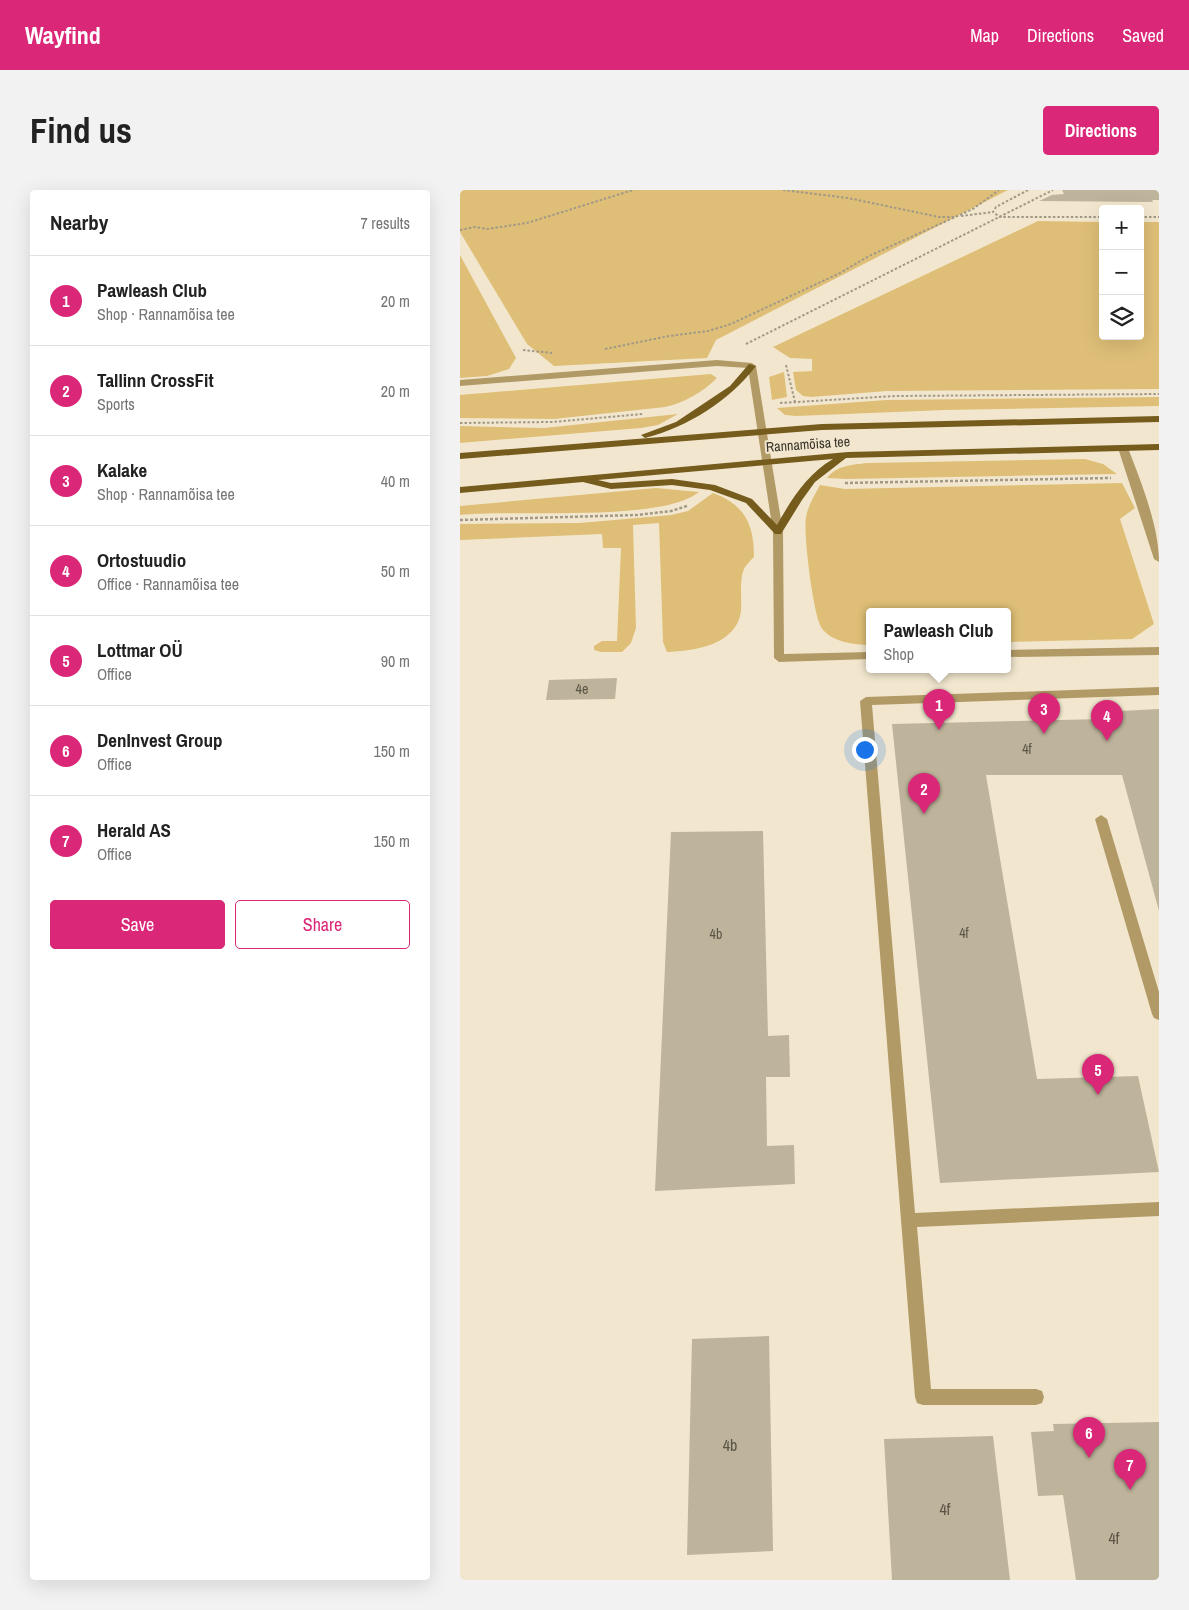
<!DOCTYPE html>
<html lang="en">
<head>
<meta charset="utf-8">
<style>
  body { margin:0; font-family:"Archivo Narrow",sans-serif; background:#f2f2f2; color:#222 }
  .controls { position:absolute; right:15px; top:15px; display:grid; overflow:hidden; border-radius:5px; box-shadow:0 5px 20px #0002 }
  .controls button { width:45px; height:45px; display:grid; place-items:center; padding:0; border:0; border-bottom:1px solid #e0e0e0; background:#fff; color:#222; font:25px sans-serif }
  .you { position:absolute; left:404px; top:559px; width:18px; height:18px; margin:-12px; border:4px solid #fff; border-radius:50%; background:#1a73e8; box-shadow:0 0 0 8px #1a73e833 }
  .badge { display:grid; place-items:center; width:32px; height:32px; border-radius:50%; background:#db2777; color:#fff; font-size:16px; font-weight:700 }
  .pin { position:absolute; translate:-50% -41px; filter:drop-shadow(0 1px 2px #0008) }
  .pin::after { content:''; position:absolute; top:26px; width:18px; height:15px; background:inherit; clip-path:polygon(0 0,100% 0,50% 100%) }
  .popup { position:absolute; left:406px; top:418px; width:145px; height:65px; box-sizing:border-box; display:grid; place-content:center; border-radius:5px; background:#fff; filter:drop-shadow(0 1px 4px #0005); font-size:16px; white-space:nowrap; color:#767676 }
  .popup b { font-size:19px; color:#222 }
  .popup::after { content:''; position:absolute; left:50%; top:100%; margin-left:-10px; border:10px solid transparent; border-top-color:#fff }
  .list { margin:0; padding:0; list-style:none }
  h2 { display:flex; justify-content:space-between; align-items:center; height:65px; margin:0; padding:0 20px; font-size:21px }
  h2 small { font-size:16px; font-weight:400; color:#767676 }
  .list li { display:grid; grid-template-columns:32px 1fr auto; gap:15px; align-items:center; box-sizing:border-box; height:90px; padding:0 20px; border-top:1px solid #e0e0e0 }
  .list b { display:block; font-size:19px; white-space:nowrap }
  .list p { margin:0; font-size:16px; white-space:nowrap; color:#767676 }
  .list em { font-size:16px; font-style:normal; color:#767676 }
  .actions { display:flex; gap:10px; padding:15px 20px }
  .actions a { flex:1; padding:11px 0; border:1px solid #db2777; border-radius:5px; text-align:center; font-size:18px; color:#db2777 }
  .actions .main { background:#db2777; color:#fff }
  .icon { flex:none; width:28px; height:28px; fill:none; stroke:currentColor; stroke-width:2; stroke-linecap:round; stroke-linejoin:round }
  .map { position:relative; flex:none; width:699px; height:1390px; overflow:hidden; border-radius:5px }
  header { display:flex; align-items:center; gap:30px; box-sizing:border-box; height:70px; padding:0 25px; background:#db2777; color:#fff }
  header strong { font-size:24px }
  nav { display:flex; gap:28px; margin-inline-start:auto; font-size:18px }
  .intro { display:flex; align-items:center; justify-content:space-between; box-sizing:border-box; height:120px; padding:0 30px }
  h1 { margin:0; font-size:35px }
  .button { padding:12px 22px; border-radius:5px; background:#db2777; color:#fff; font-size:18px; font-weight:700 }
  main { display:flex; gap:30px; padding:0 30px }
  aside { flex:1; background:#fff; border-radius:5px; box-shadow:0 5px 20px #0002 }
  .map>svg:first-child { display:block }
  .green { fill:#dfbf77 }
  .building { fill:#beb39b }
  .lines { fill:none; stroke-linecap:round; stroke-linejoin:round }
  .path-far1 { stroke:#a19987; stroke-width:2; stroke-dasharray:2.5 2; stroke-linecap:butt }
  .path { stroke:#a19987; stroke-width:2.5; stroke-dasharray:3 2; stroke-linecap:butt }
  .minor { fill:#b29a66; fill-rule:evenodd }
  .major { fill:#755c1d; fill-rule:evenodd }
  .labels { text-anchor:middle; dominant-baseline:central; stroke-width:4; stroke-linejoin:round; paint-order:stroke }
  .far-street-label { font-size:14px; fill:#38342a; stroke:#f2e7ce }
  .number-label { font-size:14px; fill:#5a5446 }
  .near-number-label { font-size:16px; fill:#5a5446 }
</style>
</head>
<body>
<header>
<strong>Wayfind</strong>
<nav><a>Map</a><a>Directions</a><a>Saved</a></nav>
</header>
<div class="intro"><h1>Find us</h1><a class="button">Directions</a></div>
<main>
<aside>
<h2>Nearby<small>7 results</small></h2>
<ul class="list">
<li><span class="badge">1</span><div><b>Pawleash Club</b><p>Shop · Rannamõisa tee</p></div><em>20 m</em></li>
<li><span class="badge">2</span><div><b>Tallinn CrossFit</b><p>Sports</p></div><em>20 m</em></li>
<li><span class="badge">3</span><div><b>Kalake</b><p>Shop · Rannamõisa tee</p></div><em>40 m</em></li>
<li><span class="badge">4</span><div><b>Ortostuudio</b><p>Office · Rannamõisa tee</p></div><em>50 m</em></li>
<li><span class="badge">5</span><div><b>Lottmar OÜ</b><p>Office</p></div><em>90 m</em></li>
<li><span class="badge">6</span><div><b>DenInvest Group</b><p>Office</p></div><em>150 m</em></li>
<li><span class="badge">7</span><div><b>Herald AS</b><p>Office</p></div><em>150 m</em></li>
</ul>
<div class="actions"><a class="main">Save</a><a>Share</a></div>
</aside>
<div class="map">
<svg width="699" height="1390" viewBox="0 0 699 1390">
  <rect width="100%" height="100%" fill="#f2e7ce"/>
  <path class="green" d="M0 0H548L256 150 247 168 94 176 67 154 0 42Z
    M578 31 643 32V146H680V32H699V199L427 201 351 207 343 206 336 200 333 182 352 181V169L330 168 313 157Z
    M0 65 56 168 49 179 27 186 0 188Z
    M324 182 327 207 312 210 309 187Z
    M251 184 257 188C243 202 224 213 205 217L94 229 0 228V205Z
    M699 207V216L485 220 336 226 325 225 317 218 426 210Z
    M218 224 198 235 181 238 0 253V236L84 238Z
    M625 269 643 274 657 284 386 289 367 288C377 275 392 275 407 273Z
    M662 293 675 318 660 329 694 434 672 449 548 452V421H410V455C395 455 370 452 361 437 353 423 343 343 346 327 348 315 355 305 360 295L385 299Z
    M196 298 239 302C201 333 54 319 0 325V316Z
    M253 303C285 315 294 334 294 367 291 370 286 375 284 379 279 390 282 409 281 421 277 455 234 461 207 462L203 452 199 333 173 335 176 438 171 453 162 462H141L134 460V456L142 451H157L161 358H143L142 344 0 350V334L120 333 211 325 228 321Z"/>
  <path class="building" d="M602 0H699V10H692L693 12 579 11 592 5 604 4Z
    M157 488 155 509 86 510 89 490Z
    M699 519V721L662 585H526L577 889 678 886 699 982 480 993 432 534 644 529 642 522Z
    M303 641 308 846 329 845 330 887H306L307 956 334 955 335 994 195 1001 211 642Z
    M309 1146 313 1361 227 1365 232 1149Z
    M699 1232V1390H616L603 1305 578 1306 571 1242 594 1241 593 1234Z
    M533 1246 550 1390H432L424 1249Z"/>
  <g class="lines">
    <path class="path-far1" d="M323 0 388 8 479 27H495
      M568 0 536 17 533 22 540 27H643
      M501 26 533 22
      M680 27H699
      M0 40 15 37 27 39 67 33 173 0
      M286 154 593 0
      M145 159 209 146 248 141 271 134 380 83 409 66 513 19 539 0
      M63 160 92 163
      M326 175 335 212
      M320 213 435 206 699 204
      M0 233 92 232 183 224"/>
    <path class="path" d="M385 293 651 288
      M0 330 177 325 211 321 227 316"/>
    <path class="minor" d="M257 170 292 173 296 176 323 342 324 464 410 462V469L319 472 314 468 313 342 288 178 257 176 0 196V190Z
      M663 255 668 258C681 292 699 336 699 372L694 369 658 258Z
      M699 457V465L548 467V460Z
      M699 497V505L412 515 455 1023 699 1012V1026L457 1037 471 1199H576L582 1201 584 1207 582 1213 576 1215H463L457 1213 455 1207 400 511 406 507Z
      M641 625 647 629 699 802V830L694 828 692 824 635 629Z"/>
    <path class="major" d="M289 174 296 176C269 211 228 237 185 248L181 245 216 232 270 196Z
      M699 226V232L362 240 0 269V263L362 234Z
      M699 254V260L386 268 355 292 342 310 321 344H315L286 313 250 300 212 295 151 299 123 292 0 303V297L388 262ZM373 269C347 284 331 310 317 335L292 309 255 295 212 289 151 293 138 290Z"/>
  </g>
  <g class="labels">
    <g class="far-street-label">
      <text transform="translate(348 254) rotate(-4)">Rannamõisa tee</text>
    </g>
    <g class="number-label">
      <text x="122" y="499">4e</text>
      <text x="567" y="559">4f</text>
      <text x="504" y="743">4f</text>
      <text x="256" y="744">4b</text>
    </g>
    <g class="near-number-label">
      <text x="270" y="1255">4b</text>
      <text x="485" y="1319">4f</text>
      <text x="654" y="1348">4f</text>
    </g>
  </g>
</svg>
<div class="controls">
<button>+</button>
<button>−</button>
<button><svg class="icon" aria-label="layers" viewBox="0 0 24 24"><path d="M12 4l9 5-9 5-9-5zM3 14l9 5 9-5"/></svg></button>
</div>
<div class="you"></div>
<div class="pin badge" style="left:479px;top:540px">1</div>
<div class="popup"><b>Pawleash Club</b>Shop</div>
<div class="pin badge" style="left:464px;top:624px">2</div>
<div class="pin badge" style="left:584px;top:544px">3</div>
<div class="pin badge" style="left:647px;top:551px">4</div>
<div class="pin badge" style="left:638px;top:905px">5</div>
<div class="pin badge" style="left:629px;top:1268px">6</div>
<div class="pin badge" style="left:670px;top:1300px">7</div>
</div>
</main>
</body>
</html>
